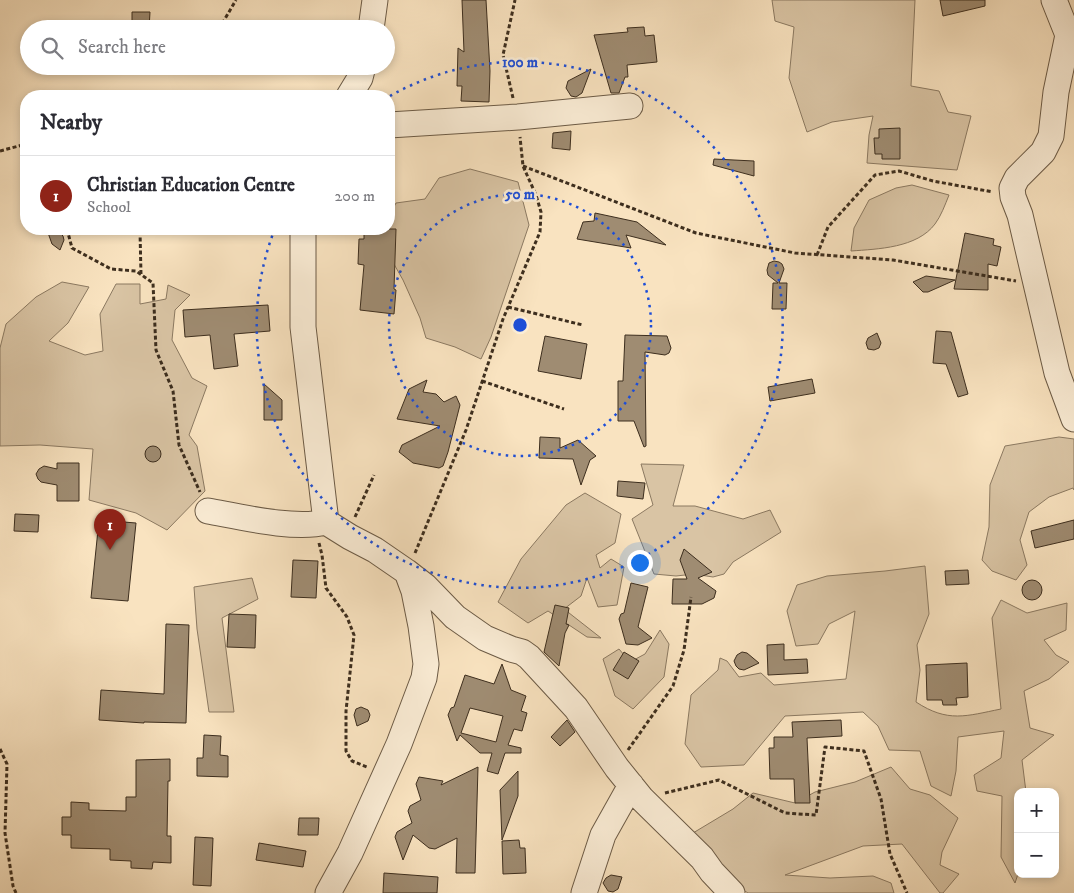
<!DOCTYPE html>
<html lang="en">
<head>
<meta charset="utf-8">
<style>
  body { margin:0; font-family:"IM FELL DW Pica",serif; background:#f7f7f7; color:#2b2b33 }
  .controls { position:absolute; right:15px; bottom:15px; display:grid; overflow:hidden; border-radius:10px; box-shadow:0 2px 8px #0003 }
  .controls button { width:45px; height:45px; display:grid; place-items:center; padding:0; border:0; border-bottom:1px solid #e1e1e2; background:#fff; color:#2b2b33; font:25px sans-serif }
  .you { position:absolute; left:639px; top:562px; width:18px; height:18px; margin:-12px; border:4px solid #fff; border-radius:50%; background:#1a73e8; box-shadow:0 0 0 8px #1a73e833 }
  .badge { display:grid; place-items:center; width:32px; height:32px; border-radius:50%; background:#8f2418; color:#fff; font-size:16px; font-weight:700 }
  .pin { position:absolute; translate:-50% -41px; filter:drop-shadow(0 1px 2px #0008) }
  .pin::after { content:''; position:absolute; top:26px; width:18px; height:15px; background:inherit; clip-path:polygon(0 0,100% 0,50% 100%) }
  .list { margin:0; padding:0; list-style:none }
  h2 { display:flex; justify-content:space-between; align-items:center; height:65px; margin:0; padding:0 20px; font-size:21px }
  h2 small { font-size:16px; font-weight:400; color:#7c7c81 }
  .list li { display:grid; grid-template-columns:32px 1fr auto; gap:15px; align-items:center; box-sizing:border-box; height:80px; padding:0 20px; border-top:1px solid #e1e1e2 }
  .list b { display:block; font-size:19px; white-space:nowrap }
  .list p { margin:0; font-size:16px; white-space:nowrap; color:#7c7c81 }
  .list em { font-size:16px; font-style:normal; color:#7c7c81 }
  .icon { flex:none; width:28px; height:28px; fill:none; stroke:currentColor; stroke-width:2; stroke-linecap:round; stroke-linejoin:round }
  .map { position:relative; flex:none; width:1074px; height:893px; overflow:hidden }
  .search { position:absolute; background:#fff; box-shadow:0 2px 8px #0003; left:20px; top:20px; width:375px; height:55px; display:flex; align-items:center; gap:12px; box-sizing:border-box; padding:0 18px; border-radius:28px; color:#7c7c81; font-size:19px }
  .panel { position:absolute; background:#fff; box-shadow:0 2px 8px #0003; left:20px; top:90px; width:375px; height:145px; border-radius:20px }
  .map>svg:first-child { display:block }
  .green { fill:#d9c4a4; stroke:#8b7961 }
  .building { fill:#9f8c72; stroke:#3d2e1e; fill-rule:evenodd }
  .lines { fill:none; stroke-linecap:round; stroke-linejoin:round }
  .minor-casing { stroke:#6c5b46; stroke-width:27 }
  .path { stroke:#3d2e1e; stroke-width:3; stroke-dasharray:4 2.5; stroke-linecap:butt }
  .minor { stroke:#fbedd6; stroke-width:25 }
  .ring { fill:none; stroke:#1d4ed8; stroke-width:2.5; stroke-dasharray:2.5 5 }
  .centre { fill:#1d4ed8; stroke:#fbedd6; stroke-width:2.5 }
  .ring-label { font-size:15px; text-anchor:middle; font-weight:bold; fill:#1d4ed8; stroke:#fbedd6; stroke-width:5; stroke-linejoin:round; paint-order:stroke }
</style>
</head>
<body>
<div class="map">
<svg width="1074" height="893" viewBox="0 0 1074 893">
  <rect width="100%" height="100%" fill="#f9e3c0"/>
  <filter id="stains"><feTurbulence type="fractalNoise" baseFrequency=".004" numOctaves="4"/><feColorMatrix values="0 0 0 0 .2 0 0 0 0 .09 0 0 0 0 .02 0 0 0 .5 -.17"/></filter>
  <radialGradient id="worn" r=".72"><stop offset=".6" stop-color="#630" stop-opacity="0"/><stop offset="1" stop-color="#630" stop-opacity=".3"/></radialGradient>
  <path class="green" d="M772 0H915L911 86 939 91 948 112 971 116 957 170 867 163 869 135 873 116 832 122 807 132 789 78 794 27 775 21Z
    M470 169 518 182 529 225 491 337 481 359 455 347 426 338 420 318 403 280 386 250 383 229H389V216L396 203 425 199 439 178Z
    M912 185 949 195C945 205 941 216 935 224 917 248 878 249 851 251L854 228 869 200 896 188Z
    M62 282 89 287 68 323 49 341 85 355 103 351 100 314 116 284H140V304L166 299 168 285 190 295 175 310 172 340 192 378 207 386 189 435 197 446 205 491 167 530 136 513 89 500 93 449 40 445 0 446V348L6 324 36 297Z
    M1059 437 1074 439V490L1073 488 1049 497 1029 512 1020 540 1027 565 1016 580 992 571 982 560 989 527 990 485 1005 446Z
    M641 464 684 465 673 506H695L743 519 770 510 781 532 733 562 724 574 713 577 694 574 676 576 654 574 632 519 653 505Z
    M585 493 621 514 615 543 596 555 600 568 611 559 624 567 617 605 598 607 587 578 581 596 564 609 601 638 587 637 548 611 528 623 498 602 521 559 566 505Z
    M925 566 929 614 917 645 920 670 916 702C948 723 966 716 1001 709L992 618 1001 600 1027 613 1067 603 1066 630 1044 640 1056 655 1069 662 1049 679 1024 691 1030 728 1054 735 1022 760 1026 792H1018V874L1015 883 1001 857 1002 796 977 791 974 775 1001 758 1004 731 958 737 956 771 951 796 931 786 920 751 889 750 878 726 863 712 785 716 744 765 701 767 685 744 691 695 718 670 720 658 727 661 739 677 761 673 774 685 846 679 855 611 829 624 818 644 796 646 787 611 797 585 827 576 885 571Z
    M252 578 258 599 222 618 234 712H209L197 629 194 587Z
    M660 630 669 644 664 677 633 709 615 696 603 659 619 649 630 662 645 654Z
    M891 767 910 789 930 795 958 818 942 852 940 865 959 874 943 893H940L902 844 863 846 785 875 830 878 873 876 891 883 894 893H748L723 877 688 836 733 809 753 793 795 803 815 792 855 782Z"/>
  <path class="building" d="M462 0H486L490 71 489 102 461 101 462 86H457L458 48 464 52Z
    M940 0H985V6L943 16Z
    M132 12H150L149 29H132Z
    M644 27 645 36 654 35 657 62 627 65 628 77H625L619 93H611L594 35 628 32 627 28Z
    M591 69 582 93 576 97 571 96 566 88 568 81Z
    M900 128V159H882V154H875L874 138H879V129Z
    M571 131 570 150 552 148 553 133Z
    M714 159 754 161V176L713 165Z
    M595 213 637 222 666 245 626 235 631 248 577 239 583 222 594 221Z
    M364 229H396L394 289 396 290 394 314 360 310 364 265 358 264 359 239H364Z
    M47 230 60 233 63 236 64 240 60 250 52 244Z
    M965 233 994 239 993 245 1001 247 997 266 988 264V290L954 289Z
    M774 261 779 262 782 264 784 269 779 283H787L786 309H772L773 283H778L768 275 767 270 769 263Z
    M926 276 955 280 928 292H923L913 282Z
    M268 305 270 331 234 334 238 366 214 369 210 335 185 337 183 310Z
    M936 331 951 332 968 394 958 397 946 364 933 363Z
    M877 333 881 343 879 348 874 350 868 349 866 343 868 338Z
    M625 335 667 336 671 348 669 353 665 355 645 352 646 446 644 447 634 421H618V381H623Z
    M545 336 587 344 581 379 538 371Z
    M812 379 815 393 770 401 768 387Z
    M427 380 423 392 436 394 444 402 456 396 460 405 448 452 443 466 439 468 413 463 399 452 402 445 440 426 397 419 409 389Z
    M264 384 282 400V420H264Z
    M540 437 560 438V448L578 440 596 456 590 460 581 485 573 459 539 458Z
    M145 454a8 8 0 1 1 16 0a8 8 0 1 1-16 0Z
    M57 463H79V501H57V485L41 482 38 479 36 474 39 469 44 466 57 469Z
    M618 481 645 483 643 499 617 496Z
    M15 514 39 515 38 532 14 531Z
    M99 520 136 523 128 601 91 598Z
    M1074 520V539L1035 548 1031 531Z
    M684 549 712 572 698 578 716 591 714 598 702 604H672L673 579H687L680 560Z
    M293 560 318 561 316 598 291 597Z
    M968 570 969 584 946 585 945 571Z
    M1022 590a10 10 0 1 1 20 0a10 10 0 1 1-20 0Z
    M631 583 648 587 638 627 652 638 638 645 626 644 619 619 621 614 624 613Z
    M555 605 569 608 566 624 569 625 565 633 559 666 544 652Z
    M229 614 256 615 255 648 227 647Z
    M166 624 189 625 186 723 144 722V723L99 720 101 690 164 694Z
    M784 644V660L807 659 808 673 768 675 767 645Z
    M624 652 639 661 628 679 613 670Z
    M742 652 747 653 759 663 744 670 739 669 736 666 734 661 737 655Z
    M967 663 968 697 956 698 957 705H943L942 700H927L926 665Z
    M502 664 511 690 526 696 521 711 527 713 522 731 514 729 508 745 521 748V753H505L498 774 487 771 492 753H480L460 735 457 741 448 715 451 708 454 707 465 675 494 684ZM470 708 503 716 496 742 461 733Z
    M361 707 368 710 370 715 368 721 357 726 354 715 356 709Z
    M567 720 575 732 560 746 551 737Z
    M841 720 842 736 807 738 810 803H795L794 779H770L769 748H774V737H793L792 722Z
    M204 735 221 736 220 755 228 756V777L197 776V758H203Z
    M170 759V781H168L167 836H171V863L153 862 152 869 131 868V861L110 860V849L71 848V835H62V817H71V802L89 803V810L126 811V797H136V760Z
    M478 767 475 873H456L457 838 435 849 429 848 413 835 403 860 395 837 397 832 412 823 408 811 410 806 421 800 416 784 419 777 443 781 441 785Z
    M518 771V796L502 840 500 790Z
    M299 818H319L318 835H298Z
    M195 837 213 838 211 886 193 885Z
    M519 840 520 848H525L526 873 503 874 502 841Z
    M259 843 306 851 303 867 256 860Z
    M384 873 438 877 437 893H383Z
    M611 875 622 877 618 889 613 892 608 891 603 883 606 878Z"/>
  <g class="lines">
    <g class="minor-casing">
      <path id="minor" d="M1054 0 1068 35 1056 92 1051 136 1043 152 1017 178 1012 188 1013 197 1020 215 1057 373 1074 419
        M371 29 375 0
        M349 96 360 78 363 66
        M389 125 518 117 630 106
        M303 229V327L326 522
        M208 511C241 517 295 530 326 522L350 537 375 550 407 572 425 586 455 617 485 638 511 649 522 652 529 657 576 708 617 768 642 799 702 858 712 872 732 893
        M328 893 350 853 399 744 424 678 426 664 421 626 414 591 407 572
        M584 893 603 835 631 785"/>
    </g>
    <path class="path" d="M219 29 236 0
      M513 98 503 55 515 0
      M0 151 26 144
      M523 166 696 233 795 253 893 260 1016 281
      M67 229 72 248 111 269 136 271 153 283 156 350 173 391 179 445 200 492
      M140 231 141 275
      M817 255 828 227 875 175 899 171 933 181 993 192
      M508 307 583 325
      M482 381 564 409
      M355 517 374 475
      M319 543 322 555 326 588 347 617 354 635 346 711V751L352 761 367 767
      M415 553 466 430 503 319 540 232 541 212 536 195 523 166 520 137
      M0 749 7 764 5 833 13 886 16 893
      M628 750 673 686 684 650 691 597
      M665 793 719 780 785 813 816 815 825 747 864 751 881 799 890 854 907 893"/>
    <use href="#minor" class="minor"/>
  </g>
  <g class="ring">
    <circle cx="520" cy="325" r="131"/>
    <path d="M390 96A263 263 0 1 1 274 231"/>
  </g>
  <circle cx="520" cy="325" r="8" class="centre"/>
  <g class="ring-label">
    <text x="520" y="67">100 m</text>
    <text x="520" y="199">50 m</text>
  </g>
  <rect width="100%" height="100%" filter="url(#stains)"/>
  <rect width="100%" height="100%" fill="url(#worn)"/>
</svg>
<div class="controls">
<button>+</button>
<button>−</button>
</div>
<div class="you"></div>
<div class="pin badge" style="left:110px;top:550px">1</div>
<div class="search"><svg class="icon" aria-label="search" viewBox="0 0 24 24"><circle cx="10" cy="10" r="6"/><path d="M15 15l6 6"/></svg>Search here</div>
<section class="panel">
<h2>Nearby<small></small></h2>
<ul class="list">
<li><span class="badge">1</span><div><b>Christian Education Centre</b><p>School</p></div><em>200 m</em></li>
</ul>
</section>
</div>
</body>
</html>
